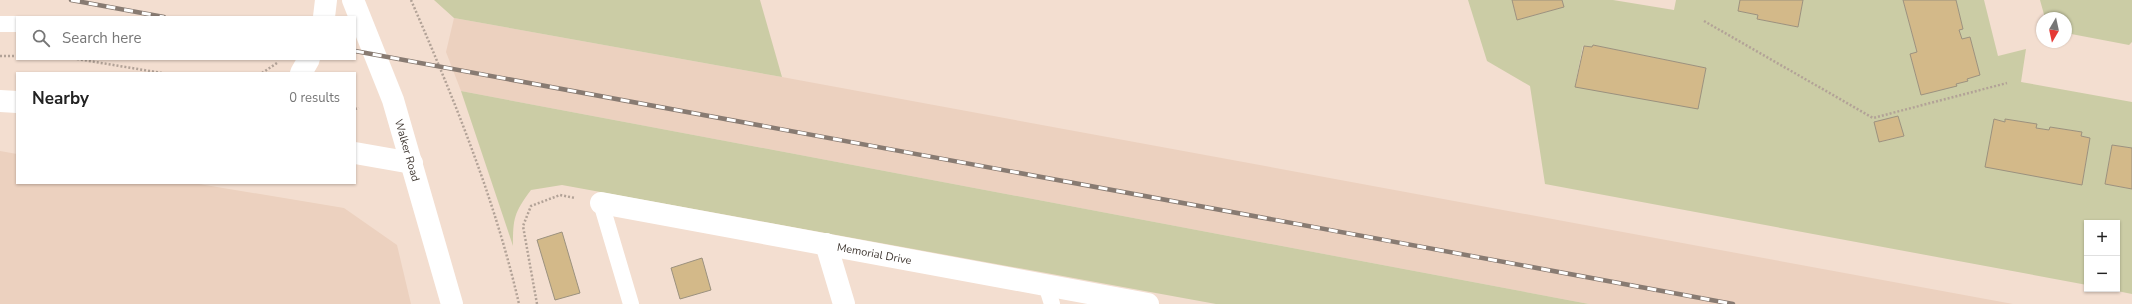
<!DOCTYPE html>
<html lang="en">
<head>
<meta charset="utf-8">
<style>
  body { margin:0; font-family:"Nunito Sans",sans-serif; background:#f2f2f2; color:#222 }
  .controls { position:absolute; right:12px; bottom:12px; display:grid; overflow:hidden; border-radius:0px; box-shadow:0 1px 3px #0004 }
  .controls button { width:36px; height:36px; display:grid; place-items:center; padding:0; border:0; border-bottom:1px solid #e0e0e0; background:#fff; color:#222; font:20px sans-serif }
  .compass { position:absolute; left:2036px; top:12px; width:36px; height:36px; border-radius:50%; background:#fff; box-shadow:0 1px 3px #0004; rotate:189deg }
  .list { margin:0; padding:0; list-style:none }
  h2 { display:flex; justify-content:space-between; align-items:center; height:52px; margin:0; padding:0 16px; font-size:17px }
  h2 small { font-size:13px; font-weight:400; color:#767676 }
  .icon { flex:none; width:22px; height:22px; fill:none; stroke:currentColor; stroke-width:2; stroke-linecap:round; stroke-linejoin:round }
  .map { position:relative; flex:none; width:2132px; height:304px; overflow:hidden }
  .search { position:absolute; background:#fff; box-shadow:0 1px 3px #0004; left:16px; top:16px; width:340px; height:44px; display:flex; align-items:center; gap:10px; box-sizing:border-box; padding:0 14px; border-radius:0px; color:#767676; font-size:15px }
  .panel { position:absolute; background:#fff; box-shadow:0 1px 3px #0004; left:16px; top:72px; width:340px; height:112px; border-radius:0px }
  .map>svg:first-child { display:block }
  .built { fill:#ecd1bf }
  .green { fill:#cbcca5; fill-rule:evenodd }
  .building { fill:#d3b989; stroke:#9b917e }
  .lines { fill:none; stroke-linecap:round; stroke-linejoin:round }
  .path { stroke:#b2a297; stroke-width:2.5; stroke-dasharray:2 2; stroke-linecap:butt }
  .lane { stroke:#fff; stroke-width:16 }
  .street { stroke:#fff; stroke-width:22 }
  .secondary { stroke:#fff; stroke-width:22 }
  .rail-casing { stroke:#887b72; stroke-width:4.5 }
  .rail { stroke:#fff; stroke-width:3; stroke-dasharray:9; stroke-linecap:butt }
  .labels { text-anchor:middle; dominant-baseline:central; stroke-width:4; stroke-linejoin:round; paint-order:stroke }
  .street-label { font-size:11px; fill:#413933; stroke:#fff }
</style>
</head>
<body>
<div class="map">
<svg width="2132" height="304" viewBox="0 0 2132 304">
  <rect width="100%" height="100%" fill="#f3ded0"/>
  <path class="built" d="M454 18 782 77 2013 304H1589L461 91 446 52Z
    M0 151 17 154V183H193L344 208 397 245 411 304H0Z"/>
  <path class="green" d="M434 0H760L782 77 454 18Z
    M1468 0H1512L1517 20 1564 7 1562 0H1613L1674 10 1676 0H1740L1738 11 1758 15 1757 19 1798 27 1803 0H1903L1917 52 1910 54 1921 95 1956 86V84L1968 81 1967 79 1980 75 1970 37 1962 39 1959 30 1963 29 1956 0H1984L1998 56 2026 49 2021 82 2132 102V148L2112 145 2105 184 2132 189V294L2107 289H2117V223H2087V285L1545 184 1530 86 1487 61ZM1593 45 1706 68 1698 108 1575 86 1583 46 1592 47ZM1898 116 1904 136 1880 142 1874 122ZM1994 119 2005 122V119L2036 124V128L2049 130 2050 127 2082 132 2081 136 2090 138 2082 185Z
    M2040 0H2132V42L2129 45 2066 33V18H2045Z
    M461 91 1589 304H1216L562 185 531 190C514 213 513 218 513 246Z"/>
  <path class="building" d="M1512 0H1562L1564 7 1517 20Z
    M1740 0H1803L1798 27 1757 19 1758 15 1738 11Z
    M1903 0H1956L1963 29 1959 30 1962 39 1970 37 1980 75 1967 79 1968 81 1956 84 1957 86 1921 95 1910 54 1917 52Z
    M1593 45 1706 68 1698 109 1575 87 1584 46 1592 47Z
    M1898 116 1904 136 1879 142 1874 122Z
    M1994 119 2005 122V119L2037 124 2036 128 2049 130 2050 127 2082 132 2081 136 2090 138 2082 185 1985 167Z
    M2112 145 2132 148V189L2105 184Z
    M562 232 580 293 555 300 537 240Z
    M702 258 711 290 680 299 671 268Z"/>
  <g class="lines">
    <path class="path" d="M411 0C454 99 495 199 519 304
      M1704 21 1873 118 2007 83
      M0 56H17
      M77 59 162 73
      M262 73 277 63
      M355 109 359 108
      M537 304 523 226 531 206 560 195 575 198"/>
    <path class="lane" d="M0 24H17
      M601 203 631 304
      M1046 285 1052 304"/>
    <g class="street">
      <path id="s1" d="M601 203 1148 304"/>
      <path d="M826 244 844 304"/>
    </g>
    <g class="secondary">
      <path id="s2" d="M353 0 393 100 452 304"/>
      <path d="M324 17 326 0"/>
      <path d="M301 73 309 59"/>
      <path d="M0 101 17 102"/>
      <path d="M355 153 412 163"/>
    </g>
    <g class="rail-casing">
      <path id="rail" d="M71 0 164 17
        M355 51 1733 304"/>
    </g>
    <use href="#rail" class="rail"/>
  </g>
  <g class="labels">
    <g class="street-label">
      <text stroke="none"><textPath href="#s2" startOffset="160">Walker Road</textPath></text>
      <text stroke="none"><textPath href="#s1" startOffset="278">Memorial Drive</textPath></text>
    </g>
  </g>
</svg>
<div class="controls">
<button>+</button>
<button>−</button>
</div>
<svg class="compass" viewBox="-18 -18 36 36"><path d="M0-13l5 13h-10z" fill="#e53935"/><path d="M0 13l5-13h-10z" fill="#767676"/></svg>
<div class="search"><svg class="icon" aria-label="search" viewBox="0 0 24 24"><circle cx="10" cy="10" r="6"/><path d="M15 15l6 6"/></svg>Search here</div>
<section class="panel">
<h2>Nearby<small>0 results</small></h2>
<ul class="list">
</ul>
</section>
</div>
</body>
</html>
